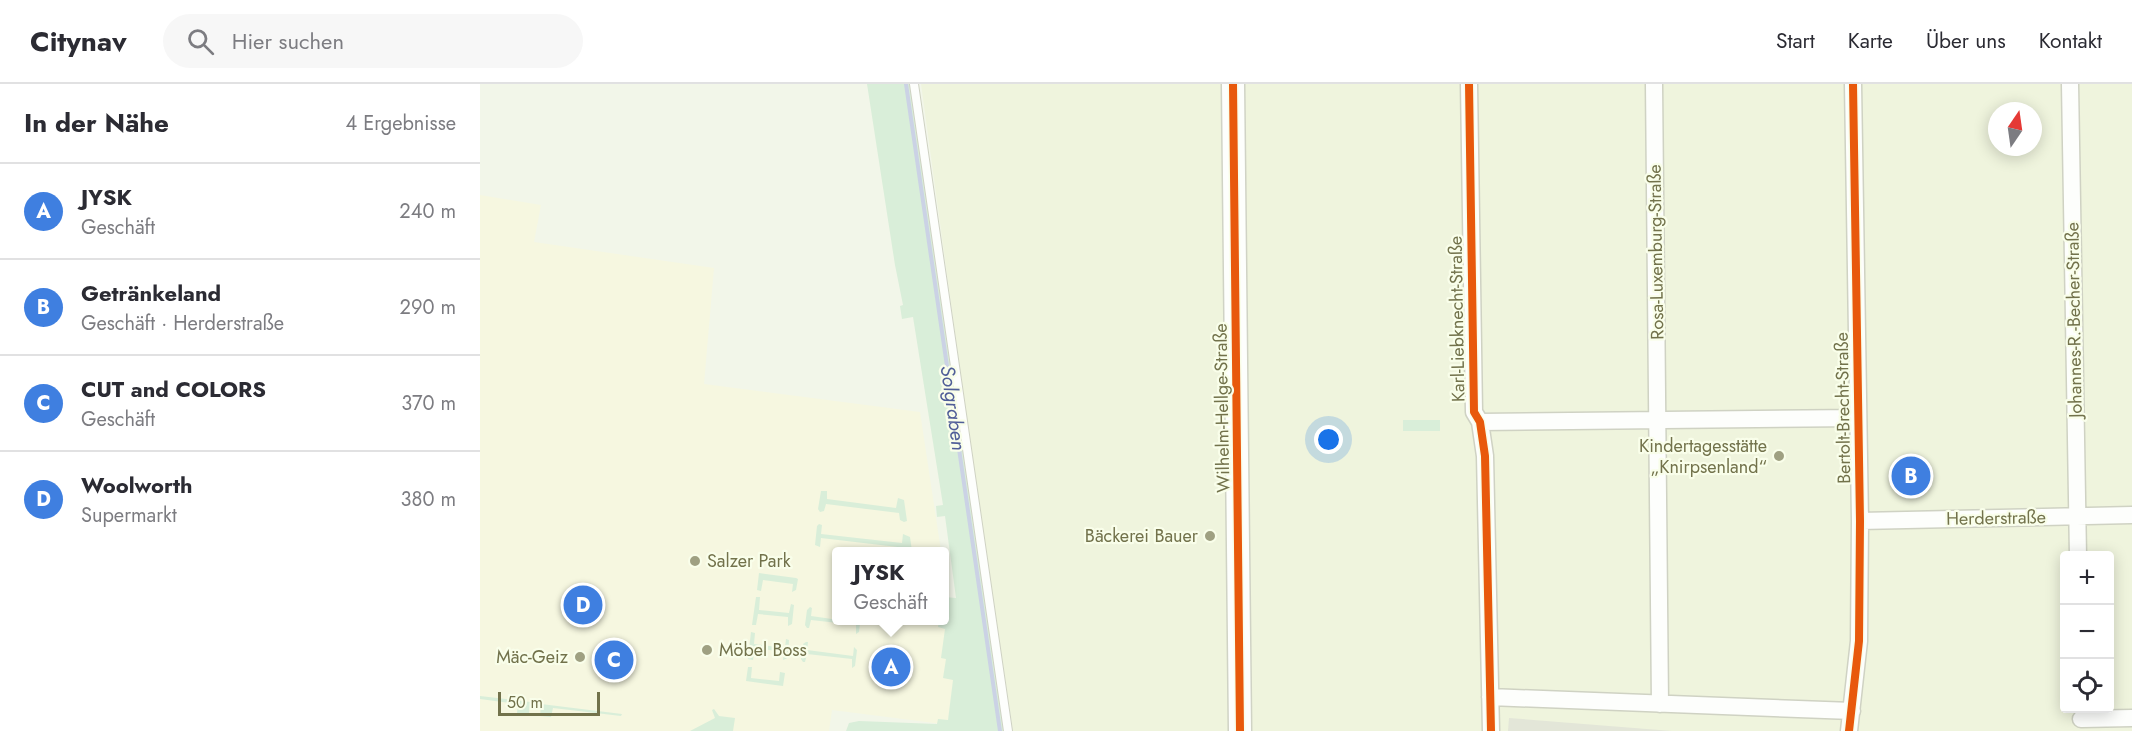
<!DOCTYPE html>
<html lang="de">
<head>
<meta charset="utf-8">
<style>
  body { margin:0; font-family:Jost,sans-serif; background:#f7f7f7; color:#2b2b33 }
  .controls { position:absolute; right:18px; bottom:18px; display:grid; overflow:hidden; border-radius:6px; box-shadow:0 3px 15px #0003 }
  .controls button { width:54px; height:54px; display:grid; place-items:center; padding:0; border:0; border-bottom:2px solid #e1e1e2; background:#fff; color:#2b2b33; font:30px sans-serif }
  .compass { position:absolute; left:1508px; top:18px; width:54px; height:54px; border-radius:50%; background:#fff; box-shadow:0 3px 15px #0003; rotate:13deg }
  .scale { position:absolute; left:18px; bottom:15px; width:102px; box-sizing:border-box; padding-left:6px; border:3px solid #72724b; border-top:0; font-size:16px; line-height:21px; white-space:nowrap; color:#72724b; -webkit-text-stroke:4px #f9feea; paint-order:stroke }
  .you { position:absolute; left:849px; top:356px; width:21px; height:21px; margin:-15px; border:4px solid #fff; border-radius:50%; background:#1a73e8; box-shadow:0 0 0 9px #1a73e833 }
  .badge { display:grid; place-items:center; width:39px; height:39px; border-radius:50%; background:#ea580c; color:#fff; font-size:20px; font-weight:700 }
  .pin { position:absolute; translate:-50% -50%; border:3px solid #fff; box-shadow:0 2px 6px #0006 }
  .popup { position:absolute; left:352px; top:463px; width:117px; height:78px; box-sizing:border-box; display:grid; place-content:center; border-radius:6px; background:#fff; filter:drop-shadow(0 2px 4px #0005); font-size:20px; white-space:nowrap; color:#7c7c81 }
  .popup b { font-size:22px; color:#2b2b33 }
  .popup::after { content:''; position:absolute; left:50%; top:100%; margin-left:-12px; border:12px solid transparent; border-top-color:#fff }
  .list { margin:0; padding:0; list-style:none }
  h2 { display:flex; justify-content:space-between; align-items:center; height:78px; margin:0; padding:0 24px; font-size:26px }
  h2 small { font-size:20px; font-weight:400; color:#7c7c81 }
  .list li { display:grid; grid-template-columns:39px 1fr auto; gap:18px; align-items:center; box-sizing:border-box; height:96px; padding:0 24px; border-top:2px solid #e1e1e2 }
  .list b { display:block; font-size:22px; white-space:nowrap }
  .list p { margin:0; font-size:20px; white-space:nowrap; color:#7c7c81 }
  .list em { font-size:20px; font-style:normal; color:#7c7c81 }
  .icon { flex:none; width:33px; height:33px; fill:none; stroke:currentColor; stroke-width:2; stroke-linecap:round; stroke-linejoin:round }
  .map { position:relative; flex:none; width:1652px; height:647px; overflow:hidden }
  header { display:flex; align-items:center; gap:36px; box-sizing:border-box; height:84px; padding:0 30px; background:#fff; border-bottom:2px solid #e1e1e2 }
  header strong { font-size:28px }
  nav { display:flex; gap:33px; margin-inline-start:auto; font-size:21px }
  .search { width:420px; height:54px; background:#f7f7f7; display:flex; align-items:center; gap:15px; box-sizing:border-box; padding:0 21px; border-radius:33px; color:#7c7c81; font-size:22px }
  main { display:flex }
  aside { flex:1; background:#fff }
  .map>svg:first-child { display:block }
  .residential { fill:#eff4dd; fill-rule:evenodd }
  .commercial { fill:#f6f7e0 }
  .industrial { fill:#e3e6d8 }
  .green { fill:#d9eed9 }
  .lines { fill:none; stroke-linecap:round; stroke-linejoin:round }
  .stream { stroke:#cbd2e5; stroke-width:4 }
  .lane-casing { stroke:#cfd2c3; stroke-width:10 }
  .street-casing { stroke:#cfd2c3; stroke-width:19 }
  .secondary-casing { stroke:#d0d3c5; stroke-width:25 }
  .lane { stroke:#fdfefc; stroke-width:8 }
  .street { stroke:#fdfefc; stroke-width:16 }
  .secondary { stroke:#fdfefc; stroke-width:22 }
  .cycleway-casing { stroke:#f9feea; stroke-width:11 }
  .cycleway { stroke:#e8590c; stroke-width:8 }
  .poi-dot { fill:#9fa082; stroke:#f9feea; stroke-width:2 }
  .labels { text-anchor:middle; dominant-baseline:central; stroke-width:4.5; stroke-linejoin:round; paint-order:stroke }
  .street-label { font-size:18px; fill:#72724b; stroke:#f9feea }
  .poi-label { font-size:18px; fill:#72724b; stroke:#f9feea; text-anchor:end }
  .water-label { font-size:20px; font-style:italic; fill:#505e98; stroke:#f9feea }
</style>
</head>
<body>
<header>
<strong>Citynav</strong>
<div class="search"><svg class="icon" aria-label="search" viewBox="0 0 24 24"><circle cx="10" cy="10" r="6"/><path d="M15 15l6 6"/></svg>Hier suchen</div>
<nav><a>Start</a><a>Karte</a><a>Über uns</a><a>Kontakt</a></nav>
</header>
<main>
<aside>
<h2>In der Nähe<small>4 Ergebnisse</small></h2>
<ul class="list">
<li><span class="badge" style="background:#3f7fe0">A</span><div><b>JYSK</b><p>Geschäft</p></div><em>240 m</em></li>
<li><span class="badge" style="background:#3f7fe0">B</span><div><b>Getränkeland</b><p>Geschäft · Herderstraße</p></div><em>290 m</em></li>
<li><span class="badge" style="background:#3f7fe0">C</span><div><b>CUT and COLORS</b><p>Geschäft</p></div><em>370 m</em></li>
<li><span class="badge" style="background:#3f7fe0">D</span><div><b>Woolworth</b><p>Supermarkt</p></div><em>380 m</em></li>
</ul>
</aside>
<div class="map">
<svg width="1652" height="647" viewBox="0 0 1652 647">
  <rect width="100%" height="100%" fill="#f2f6e9"/>
  <path class="residential" d="M441 0H746L750 647H533L492 373Z
    M762 0H1652V647H770ZM1517 27H1553V63H1517ZM1584 472H1630V624H1584Z"/>
  <path class="commercial" d="M0 111 61 121 54 158 234 184 224 300 440 328 461 467 357 468V536H465V498L486 643 352 626 349 647H0Z"/>
  <path class="industrial" d="M1029 634 1192 647H1028Z"/>
  <path class="green" d="M387 0H431L525 647H366L369 639 379 637 457 640 458 635 468 636 473 596 463 594 466 575 461 574 465 545 458 543 459 537 465 536V513L476 514 465 432 457 433 456 422 463 421 433 233 422 235 420 222 423 221 415 181Z
    M923 336H960V347H923Z
    M341 407H347V415L416 424 418 414 424 416 427 437 424 438 420 436 419 429 346 420 344 427 340 428 338 425Z
    M339 440 342 441 341 450 422 459 423 450 430 453 432 467H426V464L341 454 340 463 335 461 337 442Z
    M279 489 316 494 318 495 316 506 312 508 313 500 283 496 281 507 277 506Z
    M276 513H280L279 526 309 529 311 520 314 521 312 540 308 542V533L278 530 276 541H272Z
    M330 523 332 524 331 532 380 539 379 548 376 550V541L331 536 329 544H327L325 541 327 526Z
    M271 548 275 549 274 560 305 564 306 555 309 556 308 574 303 576 304 568 275 564 273 576 268 575Z
    M326 558H328L327 566 373 572 374 563 377 566 375 582 372 584V575L327 570 325 578H323L321 575 323 560Z
    M268 583H272L271 594 299 597 300 588 305 589 303 602 266 597Z
    M0 612 50 618 49 630 37 629 38 620 0 615Z
    M61 620 142 630 141 632 73 624 71 633 60 632Z
    M234 625 239 632 255 634 253 647H210L235 634 232 626Z"/>
  <g class="lines">
    <path class="stream" d="M426 0 520 647"/>
    <g class="lane-casing">
      <path id="lane" d="M434 0 528 647"/>
    </g>
    <g class="street-casing">
      <path id="street" d="M989 0 994 328 1000 338 1005 372 1011 647
        M1174 0 1180 620
        M1590 0 1598 472
        M1000 338 1378 334
        M1380 437 1652 431
        M1010 613 1372 627
        M1601 635 1652 634
        M1369 647 1379 557 1380 437 1373 0"/>
    </g>
    <g class="secondary-casing">
      <path id="secondary" d="M753 0 760 647"/>
    </g>
    <use href="#lane" class="lane"/>
    <use href="#street" class="street"/>
    <use href="#secondary" class="secondary"/>
    <g class="cycleway-casing">
      <path id="cycleway" d="M753 0 760 647
        M989 0 994 328 1000 338 1005 372 1011 647
        M1369 647 1379 557 1380 437 1373 0"/>
    </g>
    <use href="#cycleway" class="cycleway"/>
  </g>
  <g class="poi-dot">
    <circle cx="1299" cy="372" r="6"/>
    <circle cx="730" cy="452" r="6"/>
    <circle cx="215" cy="477" r="6"/>
    <circle cx="227" cy="566" r="6"/>
    <circle cx="100" cy="573" r="6"/>
  </g>
  <g class="labels">
    <g class="street-label">
      <text transform="translate(1176 168) rotate(-91)">Rosa-Luxemburg-Straße</text>
      <text transform="translate(977 235) rotate(-91)">Karl-Liebknecht-Straße</text>
      <text transform="translate(1594 236) rotate(-91)">Johannes-R.-Becher-Straße</text>
      <text transform="translate(742 324) rotate(-91)">Wilhelm-Hellge-Straße</text>
      <text transform="translate(1363 324) rotate(-91)">Bertolt-Brecht-Straße</text>
      <text transform="translate(1516 434) rotate(-1)">Herderstraße</text>
    </g>
    <g class="poi-label">
      <text x="1287" y="362">Kindertagesstätte<tspan x="1287" dy="21">„Knirpsenland“</tspan></text>
      <text x="718" y="452">Bäckerei Bauer</text>
      <text x="227" y="477" text-anchor="start">Salzer Park</text>
      <text x="239" y="566" text-anchor="start">Möbel Boss</text>
      <text x="88" y="573">Mäc-Geiz</text>
    </g>
    <g class="water-label">
      <text transform="translate(473 324) rotate(82)">Solgraben</text>
    </g>
  </g>
</svg>
<div class="controls">
<button>+</button>
<button>−</button>
<button><svg class="icon" aria-label="locate" viewBox="0 0 24 24"><circle cx="12" cy="12" r="6"/><path d="M12 2v4M12 18v4M2 12h4M18 12h4"/></svg></button>
</div>
<svg class="compass" viewBox="-18 -18 36 36"><path d="M0-13l5 13h-10z" fill="#e53935"/><path d="M0 13l5-13h-10z" fill="#7c7c81"/></svg>
<div class="scale">50 m</div>
<div class="you"></div>
<div class="pin badge" style="left:411px;top:583px;background:#3f7fe0">A</div>
<div class="popup"><b>JYSK</b>Geschäft</div>
<div class="pin badge" style="left:1431px;top:392px;background:#3f7fe0">B</div>
<div class="pin badge" style="left:134px;top:576px;background:#3f7fe0">C</div>
<div class="pin badge" style="left:103px;top:521px;background:#3f7fe0">D</div>
</div>
</main>
</body>
</html>
